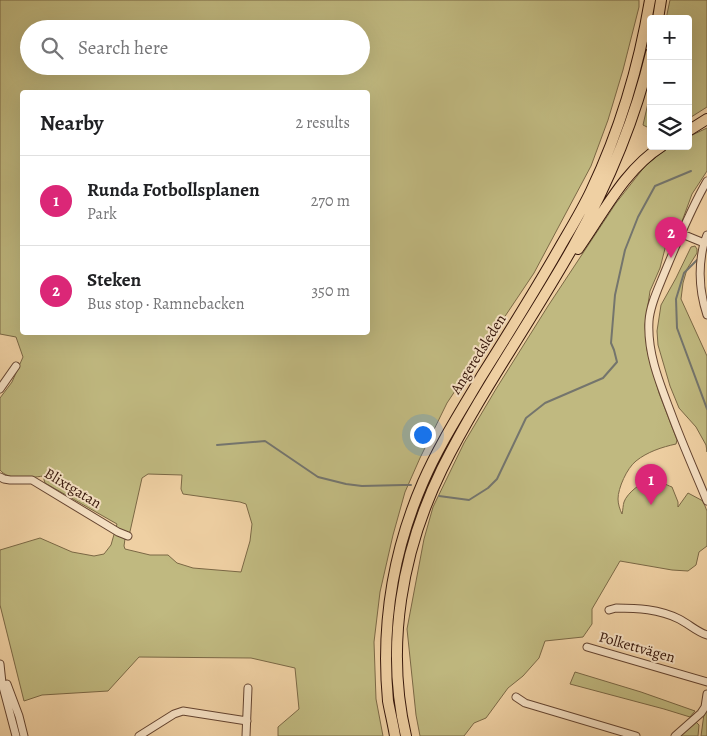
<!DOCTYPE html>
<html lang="en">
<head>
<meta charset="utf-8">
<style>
  body { margin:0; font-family:Alegreya,serif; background:#f2f2f2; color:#202124 }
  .controls { position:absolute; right:15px; top:15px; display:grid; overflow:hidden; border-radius:5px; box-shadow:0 5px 20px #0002 }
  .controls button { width:45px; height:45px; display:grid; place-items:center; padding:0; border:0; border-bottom:1px solid #e0e0e0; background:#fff; color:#202124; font:25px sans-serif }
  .you { position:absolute; left:422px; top:434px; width:18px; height:18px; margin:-12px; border:4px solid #fff; border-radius:50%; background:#1a73e8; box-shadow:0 0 0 8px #1a73e833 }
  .badge { display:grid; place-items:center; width:32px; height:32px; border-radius:50%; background:#db2777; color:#fff; font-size:16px; font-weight:700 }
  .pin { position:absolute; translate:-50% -41px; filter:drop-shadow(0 1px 2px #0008) }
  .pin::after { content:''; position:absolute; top:26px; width:18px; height:15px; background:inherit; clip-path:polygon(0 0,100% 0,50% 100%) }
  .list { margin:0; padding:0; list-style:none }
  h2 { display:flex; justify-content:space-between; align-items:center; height:65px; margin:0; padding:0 20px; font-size:21px }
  h2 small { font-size:16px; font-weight:400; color:#757577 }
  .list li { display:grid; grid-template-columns:32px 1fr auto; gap:15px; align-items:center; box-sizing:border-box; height:90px; padding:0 20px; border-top:1px solid #e0e0e0 }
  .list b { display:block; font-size:19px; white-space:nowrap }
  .list p { margin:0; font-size:16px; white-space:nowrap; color:#757577 }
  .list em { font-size:16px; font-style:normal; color:#757577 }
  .icon { flex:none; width:28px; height:28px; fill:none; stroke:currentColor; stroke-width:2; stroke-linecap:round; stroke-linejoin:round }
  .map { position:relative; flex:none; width:707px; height:736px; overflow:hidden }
  .search { position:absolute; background:#fff; box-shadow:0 5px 20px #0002; left:20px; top:20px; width:350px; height:55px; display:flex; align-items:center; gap:12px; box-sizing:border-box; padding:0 18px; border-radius:28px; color:#757577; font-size:19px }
  .panel { position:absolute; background:#fff; box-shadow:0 5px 20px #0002; left:20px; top:90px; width:350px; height:245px; border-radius:5px }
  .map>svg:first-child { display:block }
  .green { fill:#c0b980; stroke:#7b6845; fill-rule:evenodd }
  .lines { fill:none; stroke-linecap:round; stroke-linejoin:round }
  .stream { stroke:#74756d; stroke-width:2 }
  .minor-casing { stroke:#644430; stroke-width:9 }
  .highway-casing { stroke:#36160a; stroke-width:12 }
  .minor { stroke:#f5e0c3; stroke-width:7 }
  .highway { stroke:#efd0a3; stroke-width:10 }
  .labels { text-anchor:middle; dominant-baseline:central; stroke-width:4; stroke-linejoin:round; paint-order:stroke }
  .street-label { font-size:15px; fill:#36160a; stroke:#f5e0c3 }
</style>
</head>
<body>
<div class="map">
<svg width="707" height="736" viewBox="0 0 707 736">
  <rect width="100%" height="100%" fill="#efd0a3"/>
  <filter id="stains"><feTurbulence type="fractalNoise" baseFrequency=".004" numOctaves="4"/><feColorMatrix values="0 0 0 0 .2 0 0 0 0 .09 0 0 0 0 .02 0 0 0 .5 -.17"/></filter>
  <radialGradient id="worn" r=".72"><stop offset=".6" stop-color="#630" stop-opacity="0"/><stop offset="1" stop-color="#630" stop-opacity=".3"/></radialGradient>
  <path class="green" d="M0 0H639V7L623 70 608 120 591 166 534 273 447 403 420 458 405 492 393 535 380 592 374 642 376 699 383 736H278V727L299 709 295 668 251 658 139 657 108 691 42 695 24 701 0 605V550L40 538 72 552 94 556 104 554 111 545 117 524 45 483 43 476C30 478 9 481 0 470V398L12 382 23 357 16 337 0 334ZM29 29H361V66H29ZM22 92H368V332H22ZM148 474 182 475 181 489 183 494 240 502 246 504 252 524 250 541 241 572 193 568 177 563 168 555H150L125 549 124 546 125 539H127L129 536 142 478Z
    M670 0H707V107L688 119V19H666Z
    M651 90V129L643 125Z
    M707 128V171L692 194 681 224 673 228 668 237 660 268 650 291 645 325 647 350 659 393 677 440 676 444C662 447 647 452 636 461 627 468 618 488 618 499 618 504 620 510 622 514 623 510 623 505 624 502 627 493 643 480 653 480 659 480 666 485 672 487L678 502V507L688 493 703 501 707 511V546L699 552 696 565 688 571 672 570 620 561 592 609V624L583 637 545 641 539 658 523 676 508 688 486 718 474 723 464 736H420L416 715 407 629 424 539 433 507 464 443 496 389 548 306 616 203 645 166 668 147 688 146V137Z
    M695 246 697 249V253L687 269 683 283 681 299 707 356V452L706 445 696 427 679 408 670 386 658 345 657 331 661 305 676 278 691 247Z
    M575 672 641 692 695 711 690 717 664 709 570 684Z
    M707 703V736H701L704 714Z
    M695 721 699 725 698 736H679Z"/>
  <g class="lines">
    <path class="stream" d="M698 259 684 273 676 299 677 328 707 409
      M217 445 265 441 318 477 346 484 362 486 403 485H411
      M439 496 469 500 488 488 497 479 526 418 545 403 603 378 617 362 614 350 611 343 615 295 625 250 638 217 655 186 691 171"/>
    <g class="minor-casing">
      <path id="minor" d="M707 181C690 210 677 243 664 274 658 289 650 305 649 321 647 353 660 384 671 413 682 443 695 472 707 501
        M682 234 704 243C698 267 699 291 707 315
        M704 243 707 235
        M0 389 16 366
        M0 477 4 479 10 480H32L118 532 128 536
        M609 610 616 608C637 608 659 609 679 619 689 624 697 632 707 635
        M587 647 707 682
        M0 664 2 683 16 736
        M7 684 19 716 24 736
        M516 697 525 703 636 736
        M139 736 174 714 183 711 247 721
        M246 736 248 688
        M675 736 701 713 705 707 707 694"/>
    </g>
    <g class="highway-casing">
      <path id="highway" d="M658 19 661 0
        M688 131 707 119
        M578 249C603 214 624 170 662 146
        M395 736C393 724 390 712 388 701 381 625 393 551 423 482 439 445 461 411 481 377 508 334 535 291 560 247 571 228 582 210 591 191 620 130 639 66 650 0
        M406 736C385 646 402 551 442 469 481 391 532 320 574 245 608 184 635 120 651 53"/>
    </g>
    <use href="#minor" class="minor"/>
    <use href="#highway" class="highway"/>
  </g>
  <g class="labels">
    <g class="street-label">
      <text transform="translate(478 354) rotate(-58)">Angeredsleden</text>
      <text transform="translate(73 488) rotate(31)">Blixtgatan</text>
      <text transform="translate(637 647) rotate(16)">Polkettvägen</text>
    </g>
  </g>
  <rect width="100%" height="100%" filter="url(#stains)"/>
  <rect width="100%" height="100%" fill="url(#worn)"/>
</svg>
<div class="controls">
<button>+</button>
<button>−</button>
<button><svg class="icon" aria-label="layers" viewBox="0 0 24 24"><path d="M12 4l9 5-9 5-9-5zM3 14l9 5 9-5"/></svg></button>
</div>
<div class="you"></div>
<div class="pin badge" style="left:651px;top:505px">1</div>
<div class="pin badge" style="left:671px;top:258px">2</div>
<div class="search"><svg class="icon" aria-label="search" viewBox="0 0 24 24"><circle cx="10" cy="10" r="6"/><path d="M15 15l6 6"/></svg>Search here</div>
<section class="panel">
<h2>Nearby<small>2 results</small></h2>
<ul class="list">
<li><span class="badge">1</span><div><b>Runda Fotbollsplanen</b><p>Park</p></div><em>270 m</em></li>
<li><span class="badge">2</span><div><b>Steken</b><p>Bus stop · Ramnebacken</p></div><em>350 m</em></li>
</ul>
</section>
</div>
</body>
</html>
